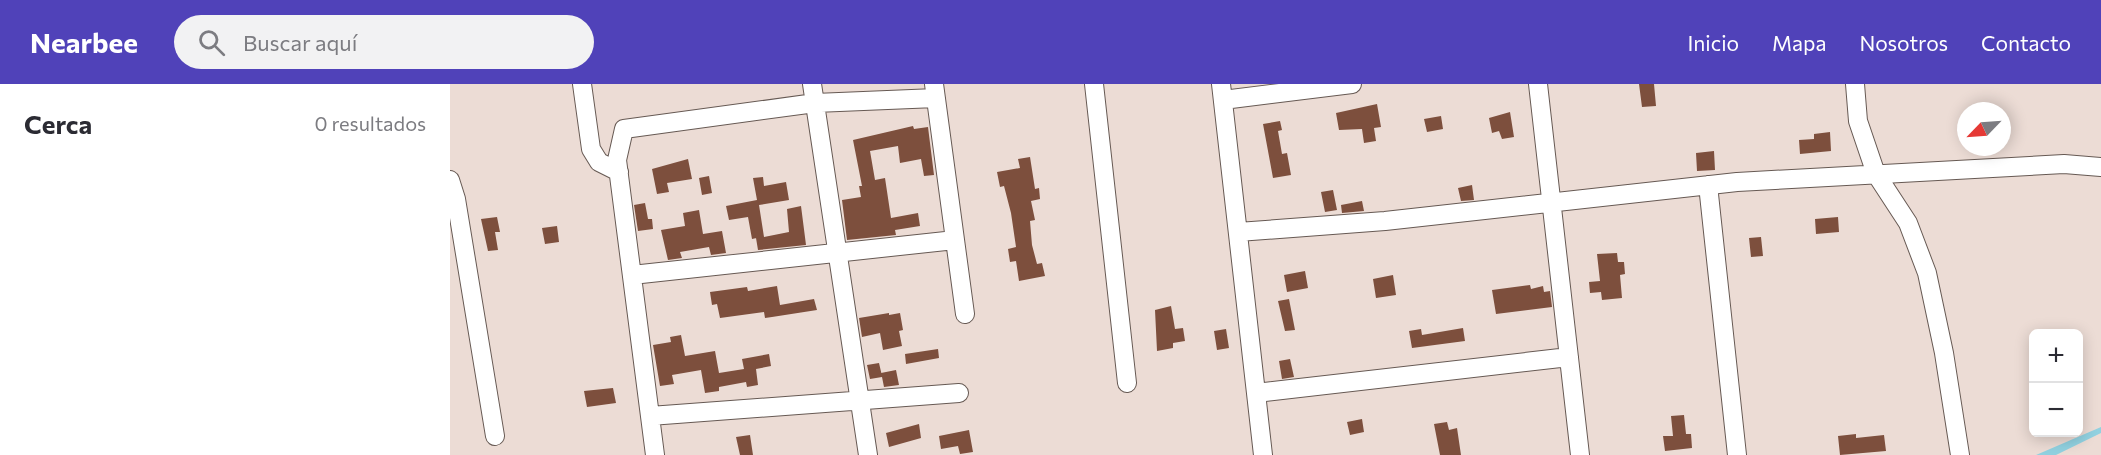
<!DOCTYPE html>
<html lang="es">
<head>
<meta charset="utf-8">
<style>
  body { margin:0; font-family:Commissioner,sans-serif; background:#f2f2f3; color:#2b2b33 }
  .controls { position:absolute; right:18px; bottom:18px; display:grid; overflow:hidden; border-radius:9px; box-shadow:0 3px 15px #0003 }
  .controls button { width:54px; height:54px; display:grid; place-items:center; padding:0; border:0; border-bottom:2px solid #e1e1e2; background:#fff; color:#2b2b33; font:30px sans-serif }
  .compass { position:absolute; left:1507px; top:18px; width:54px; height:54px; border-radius:50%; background:#fff; box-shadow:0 3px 15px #0003; rotate:245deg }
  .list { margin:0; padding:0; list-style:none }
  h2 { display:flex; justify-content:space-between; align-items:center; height:78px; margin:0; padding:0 24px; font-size:26px }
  h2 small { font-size:20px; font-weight:400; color:#7c7c81 }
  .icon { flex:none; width:33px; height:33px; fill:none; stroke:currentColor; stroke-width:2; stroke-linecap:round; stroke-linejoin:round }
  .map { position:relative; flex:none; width:1651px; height:371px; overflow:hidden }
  header { display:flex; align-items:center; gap:36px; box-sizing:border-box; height:84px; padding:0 30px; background:#5042b9; color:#fff }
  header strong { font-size:28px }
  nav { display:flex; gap:33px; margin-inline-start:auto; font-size:21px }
  .search { width:420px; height:54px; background:#f2f2f3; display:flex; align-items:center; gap:15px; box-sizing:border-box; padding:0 21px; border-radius:33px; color:#7c7c81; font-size:22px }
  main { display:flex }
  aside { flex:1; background:#fff }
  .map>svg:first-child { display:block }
  .water { fill:#91d1e0 }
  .building { fill:#7d4f3d }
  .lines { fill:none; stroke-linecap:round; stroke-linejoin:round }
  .minor-casing { stroke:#665953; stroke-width:20 }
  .minor { stroke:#fff; stroke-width:18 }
</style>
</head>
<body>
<header>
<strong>Nearbee</strong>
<div class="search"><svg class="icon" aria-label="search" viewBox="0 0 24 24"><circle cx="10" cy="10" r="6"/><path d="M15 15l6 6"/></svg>Buscar aquí</div>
<nav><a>Inicio</a><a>Mapa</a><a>Nosotros</a><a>Contacto</a></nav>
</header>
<main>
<aside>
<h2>Cerca<small>0 resultados</small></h2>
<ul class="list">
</ul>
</aside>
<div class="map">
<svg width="1651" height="371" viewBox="0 0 1651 371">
  <rect width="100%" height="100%" fill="#ecdcd5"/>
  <path class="water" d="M1651 343V349L1606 371H1586Z"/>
  <path class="building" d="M1189 0H1204L1206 22 1192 23Z
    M927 20 931 43 924 44 926 57 914 59 912 45 889 46 886 29Z
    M1060 28 1064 53 1052 55 1049 47 1042 49 1039 34Z
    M991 32 993 45 977 48 974 35Z
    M830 37 832 46 828 47 832 70 837 69 841 91 823 94 813 40Z
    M463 42 464 45 478 43 484 91 474 92 471 75 450 79 448 62 420 67 425 96 435 94 441 134 468 129 470 142 445 146 446 151 397 156 392 116 411 113 409 102H412L403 56Z
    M1380 48 1381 67 1350 70 1349 56 1364 55V50Z
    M1264 67 1265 86 1247 87 1246 69Z
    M580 73 585 105 589 104 590 115 581 117 585 136 580 137 582 161 587 180 592 179 595 192 569 197 566 177 560 178 558 165 566 163 561 129 554 102 550 103 547 88 570 84 568 75Z
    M238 75 242 95 217 99 219 108 207 110 202 85Z
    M259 92 262 109 252 111 249 94Z
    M313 93 314 102 336 98 339 116 309 121 314 153 339 148 337 125 351 122 356 161 308 166 306 154 311 153 302 155 298 133 279 136 276 122 307 116 303 94Z
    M1022 101 1024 116 1011 117 1008 104Z
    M883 106 887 126 875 128 871 108Z
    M912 117 914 127 892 129 891 121Z
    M195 119 198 135H202L203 145 188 147 184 121Z
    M249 126 253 150 272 147 276 169 261 171 259 163 230 168 232 174 218 176 211 146 235 142 233 129Z
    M47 133 50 148H45L48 166 38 167 31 135Z
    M1388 133 1389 148 1366 150 1365 135Z
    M107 142 109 158 95 160 92 144Z
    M1311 153 1313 172 1301 173 1299 154Z
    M1167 169 1168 178H1174L1175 190 1170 191 1172 214 1152 216 1151 208 1140 209 1139 198 1150 197 1147 170Z
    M855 187 858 204 837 208 834 191Z
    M943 191 946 211 926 214 923 195Z
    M1080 201 1081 205 1093 202 1094 208 1100 207 1102 223 1046 230 1042 206Z
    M327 202 330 221 364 215 367 226 322 233 315 234 314 228 270 234 267 220 262 221 260 208 297 203 298 207Z
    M839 215 845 246 835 247 828 217Z
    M721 222 725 245 733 244 735 257 723 259V264L707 267 705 226Z
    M439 229V231L450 229 453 246 449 247 452 262 433 266 430 249 412 253 409 234Z
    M1013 244 1015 257 962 264 959 247 971 245 972 251Z
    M776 245 779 264 767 266 764 247Z
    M231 251 235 272 265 267 269 289 294 285 292 275 319 270 321 282 306 285 308 301 297 303 296 298 269 303V307L255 309 251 286 222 291 224 300 210 302 203 261 221 258 220 253Z
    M488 265 489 274 456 280 455 270Z
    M840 275 844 293 832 295 829 277Z
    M429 279 432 292 431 289 446 286 449 301 434 303 432 293 420 295 417 281Z
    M163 304 166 319 137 323 134 307Z
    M1234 331 1236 350H1241L1242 364 1215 367 1213 352H1223L1221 332Z
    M912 335 914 348 900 351 897 338Z
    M997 338 999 346 1007 344 1011 371H990L984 340Z
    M469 340 471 354 439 363 436 349Z
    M519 346 523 368 510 370 508 362 491 365 489 352Z
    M1406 350V354L1434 351 1436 367 1390 371 1388 352Z
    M300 351 303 371H290L286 353Z"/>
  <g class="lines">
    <g class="minor-casing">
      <path id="minor" d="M132 0 141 65 149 78 169 88
        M362 0 418 371
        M484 0 515 230
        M644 0 677 299
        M771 0 813 371
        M1088 0 1130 371
        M1405 0 1408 37 1426 90 1458 139 1477 189 1494 269 1510 371
        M773 16 902 0
        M0 96 6 115 45 352
        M1258 101 1287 371
        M788 148 935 137 1287 98 1614 80 1651 83
        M182 191 505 156
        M806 309 1119 273
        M200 332 509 309
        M205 371 167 76 174 45 365 19 486 14"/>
    </g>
    <use href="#minor" class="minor"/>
  </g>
</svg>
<div class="controls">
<button>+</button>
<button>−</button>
</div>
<svg class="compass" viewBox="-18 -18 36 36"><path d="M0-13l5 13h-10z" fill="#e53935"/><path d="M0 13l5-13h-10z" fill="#7c7c81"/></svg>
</div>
</main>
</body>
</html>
